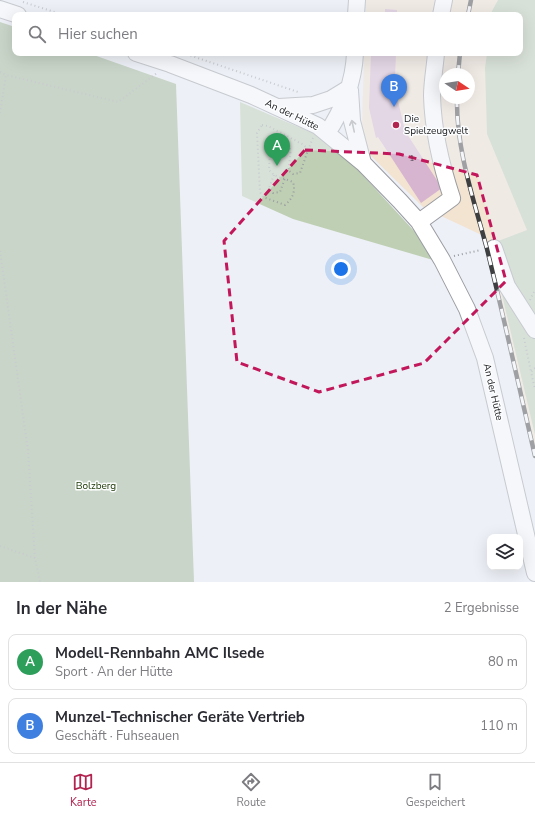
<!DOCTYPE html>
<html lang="de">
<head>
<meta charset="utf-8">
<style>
  body { margin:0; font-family:"Nunito Sans",sans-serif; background:#f2f2f3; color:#2b2b33 }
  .controls { position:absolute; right:12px; bottom:12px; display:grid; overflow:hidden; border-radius:8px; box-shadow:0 4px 16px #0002 }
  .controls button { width:36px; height:36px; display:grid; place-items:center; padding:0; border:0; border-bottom:1px solid #e1e1e2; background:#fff; color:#2b2b33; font:20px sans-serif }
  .compass { position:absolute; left:439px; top:68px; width:36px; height:36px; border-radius:50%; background:#fff; box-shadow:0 4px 16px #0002; rotate:102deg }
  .you { position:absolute; left:341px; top:269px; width:14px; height:14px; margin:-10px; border:3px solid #fff; border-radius:50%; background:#1a73e8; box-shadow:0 0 0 6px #1a73e833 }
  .badge { display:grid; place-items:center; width:26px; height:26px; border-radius:50%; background:#b32350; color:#fff; font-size:13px; font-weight:700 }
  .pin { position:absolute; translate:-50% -33px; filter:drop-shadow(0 1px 2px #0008) }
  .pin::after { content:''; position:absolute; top:21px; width:14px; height:12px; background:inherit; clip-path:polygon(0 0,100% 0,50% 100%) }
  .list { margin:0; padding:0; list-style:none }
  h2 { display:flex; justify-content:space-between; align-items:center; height:52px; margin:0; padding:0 16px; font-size:17px }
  h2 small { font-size:13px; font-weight:400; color:#7c7c81 }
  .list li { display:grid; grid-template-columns:26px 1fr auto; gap:12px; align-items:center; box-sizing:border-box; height:56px; margin:0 8px 8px; padding:0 8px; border:1px solid #e1e1e2; border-radius:8px }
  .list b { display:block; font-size:15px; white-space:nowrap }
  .list p { margin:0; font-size:13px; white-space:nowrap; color:#7c7c81 }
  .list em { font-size:13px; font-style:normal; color:#7c7c81 }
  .icon { flex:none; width:22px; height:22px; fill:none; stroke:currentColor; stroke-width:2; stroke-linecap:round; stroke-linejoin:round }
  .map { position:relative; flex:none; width:535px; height:582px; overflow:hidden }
  .search { position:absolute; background:#fff; box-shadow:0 4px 16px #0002; left:12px; right:12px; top:12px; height:44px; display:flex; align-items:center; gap:10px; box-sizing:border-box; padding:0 14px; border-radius:8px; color:#7c7c81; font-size:15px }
  .sheet { height:180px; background:#fff }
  nav { display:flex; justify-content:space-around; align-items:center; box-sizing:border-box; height:56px; border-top:1px solid #e1e1e2; background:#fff; font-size:11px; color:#7c7c81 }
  nav a { display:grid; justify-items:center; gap:2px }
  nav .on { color:#b32350 }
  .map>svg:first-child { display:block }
  .commercial { fill:#f3e3d1; fill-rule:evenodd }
  .green { fill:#becfb4 }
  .forest { fill:#9eb391 }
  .building { fill:#d7b5d0 }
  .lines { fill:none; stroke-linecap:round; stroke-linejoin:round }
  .minor-casing { stroke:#9a9ca2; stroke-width:18 }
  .path { stroke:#9b9da2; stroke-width:2; stroke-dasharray:1 3; stroke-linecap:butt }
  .minor { stroke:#fff; stroke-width:16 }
  .rail-casing { stroke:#3e3f41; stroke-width:4.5 }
  .rail { stroke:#fcfdfe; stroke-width:3; stroke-dasharray:9; stroke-linecap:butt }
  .oneway { stroke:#9b9c9c }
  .marked { fill:none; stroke:#c2185b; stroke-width:3; stroke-dasharray:8 5; stroke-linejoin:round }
  .poi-dot { fill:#b32350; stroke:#fcfdfe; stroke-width:1.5 }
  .labels { text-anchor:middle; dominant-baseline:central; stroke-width:3; stroke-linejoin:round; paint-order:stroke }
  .number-label { font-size:8px; fill:#4e474f }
  .street-label { font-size:10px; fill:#212224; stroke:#fcfdfe }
  .poi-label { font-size:10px; fill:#212224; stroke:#fcfdfe; text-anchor:start }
  .park-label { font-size:10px; fill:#193300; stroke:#fcfdfe }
</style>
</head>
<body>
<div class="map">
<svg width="535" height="582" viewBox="0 0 535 582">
  <rect width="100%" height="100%" fill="#edf0f6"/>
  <path class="commercial" d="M366 0H535V451L486 237 424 208 369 154 362 126 364 53H520V15H366ZM445 74H469V98H445Z"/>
  <path class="green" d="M498 0H535V435L490 244 527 230 487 134 485 68 487 53H520V15H492V11Z
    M240 102 322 137 335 145 415 232 433 260 293 219 242 196Z"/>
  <path class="forest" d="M0 22 15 27V53H88L176 84 194 582H0Z"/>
  <path class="building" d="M385 9 397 10V15H385Z
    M371 53H396L394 102 398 101 405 131 442 188 421 203 378 137 376 138 369 108Z"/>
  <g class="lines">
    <g class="minor-casing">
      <path id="minor" d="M0 9 18 15
        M356 15 357 0
        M441 15 444 0
        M136 53 170 64 251 95 318 126 363 163 400 201 419 222 442 260 467 309 485 358 535 573
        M350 90 352 121 363 163
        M279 107 313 105 331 99 349 88
        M327 133C343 110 354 81 355 53
        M419 222 452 198C441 165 433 131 432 96 432 82 435 67 436 53
        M494 248 507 286 535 330"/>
    </g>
    <path class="path" d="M23 2 64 15
      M183 53 298 92
      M0 72 6 75
      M0 113 6 75 118 102 157 73
      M262 125 268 126 304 145 308 150 300 173 293 174 288 170C290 156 296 141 276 140L270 145 269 170 274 175 293 182C296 192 292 199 285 205L263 197 260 192 257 133Z
      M308 150 313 138
      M274 175 269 188 273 193 280 192 285 178
      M0 251 28 451 35 558 40 582
      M454 256 481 250
      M530 300 535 290
      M524 338 531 372
      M535 368 531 372 535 389
      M0 546 35 558"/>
    <use href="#minor" class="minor"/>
    <g class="rail-casing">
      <path id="rail" d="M468 15 471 0
        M458 74 460 53
        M457 98C456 150 474 200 487 249 504 318 519 387 535 456"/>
    </g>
    <use href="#rail" class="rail"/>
  </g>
  <defs><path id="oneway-shaft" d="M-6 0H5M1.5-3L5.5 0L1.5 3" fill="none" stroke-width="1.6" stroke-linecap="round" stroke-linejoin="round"/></defs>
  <use class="oneway" href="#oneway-shaft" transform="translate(353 126) rotate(-102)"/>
  <path d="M0 0H535V582H0ZM305 150 399 154 477 175 506 281 424 363 319 392 237 362 224 241Z" fill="#edf0f6" fill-opacity=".55" fill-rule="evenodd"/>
  <path class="marked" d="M305 150 399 154 477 175 506 281 424 363 319 392 237 362 224 241Z"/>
  <circle class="poi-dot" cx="396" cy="125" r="4"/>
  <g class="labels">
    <g class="number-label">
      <text x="412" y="158">1</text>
    </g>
    <g class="street-label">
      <text transform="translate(292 115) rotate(26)">An der Hütte</text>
      <text transform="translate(493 392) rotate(77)">An der Hütte</text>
    </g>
    <g class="poi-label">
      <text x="404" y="119">Die<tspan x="404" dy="12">Spielzeugwelt</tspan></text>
    </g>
    <g class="park-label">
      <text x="96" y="486">Bolzberg</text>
    </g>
  </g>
</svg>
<div class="controls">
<button><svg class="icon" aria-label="layers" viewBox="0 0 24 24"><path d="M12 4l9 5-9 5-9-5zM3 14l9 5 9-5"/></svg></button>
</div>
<svg class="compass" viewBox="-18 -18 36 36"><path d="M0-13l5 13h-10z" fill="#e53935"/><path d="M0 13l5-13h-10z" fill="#7c7c81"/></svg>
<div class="you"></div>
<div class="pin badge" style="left:277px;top:166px;background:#2e9e5b">A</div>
<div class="pin badge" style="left:394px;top:107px;background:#3f7fe0">B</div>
<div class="search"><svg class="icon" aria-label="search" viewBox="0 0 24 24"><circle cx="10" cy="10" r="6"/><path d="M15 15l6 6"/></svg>Hier suchen</div>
</div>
<section class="sheet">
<h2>In der Nähe<small>2 Ergebnisse</small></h2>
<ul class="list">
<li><span class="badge" style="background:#2e9e5b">A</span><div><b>Modell-Rennbahn AMC Ilsede</b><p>Sport · An der Hütte</p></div><em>80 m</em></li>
<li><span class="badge" style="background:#3f7fe0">B</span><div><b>Munzel-Technischer Geräte Vertrieb</b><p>Geschäft · Fuhseauen</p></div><em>110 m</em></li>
</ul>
</section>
<nav>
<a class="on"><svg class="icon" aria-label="map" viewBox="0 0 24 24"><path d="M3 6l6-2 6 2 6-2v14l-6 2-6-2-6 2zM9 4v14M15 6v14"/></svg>Karte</a>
<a><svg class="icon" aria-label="directions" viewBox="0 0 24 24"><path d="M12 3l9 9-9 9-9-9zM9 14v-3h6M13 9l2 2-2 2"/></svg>Route</a>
<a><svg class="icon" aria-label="saved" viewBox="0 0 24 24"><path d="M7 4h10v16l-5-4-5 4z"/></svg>Gespeichert</a>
</nav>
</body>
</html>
